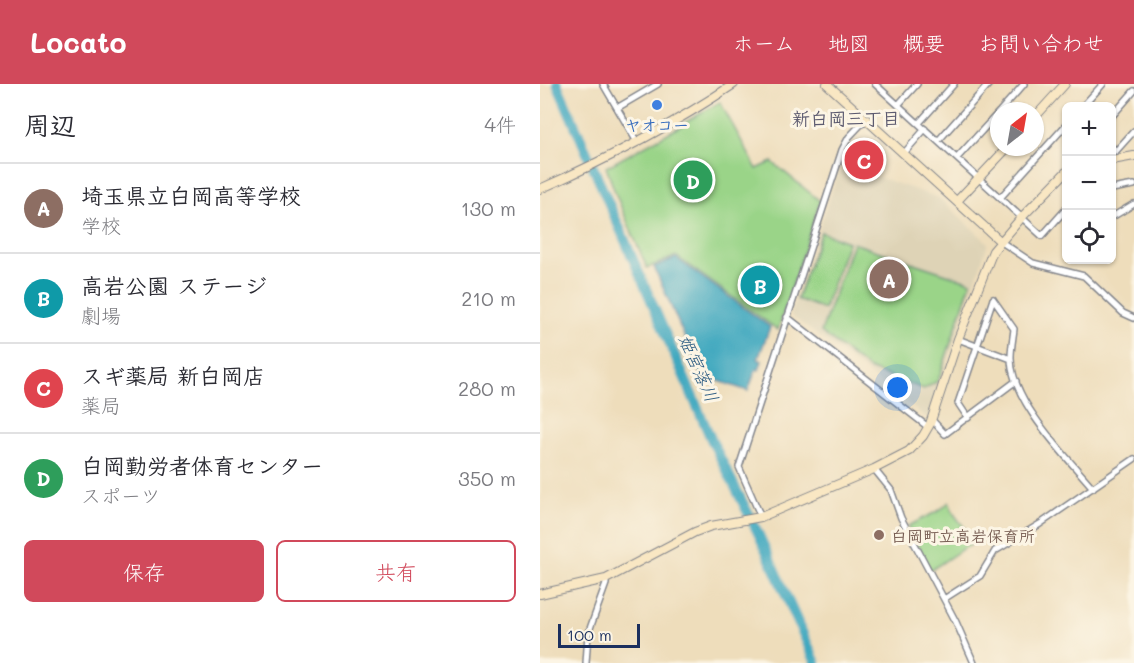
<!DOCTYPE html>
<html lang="ja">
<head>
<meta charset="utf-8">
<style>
  body { margin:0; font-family:Mali,"Klee One",sans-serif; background:#f7f7f7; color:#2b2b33 }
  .controls { position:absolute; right:18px; top:18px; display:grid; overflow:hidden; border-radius:9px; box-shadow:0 2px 4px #0004 }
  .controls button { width:54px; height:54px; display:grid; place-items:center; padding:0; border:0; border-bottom:2px solid #e1e1e2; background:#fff; color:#2b2b33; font:30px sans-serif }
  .compass { position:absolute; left:450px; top:18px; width:54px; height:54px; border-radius:50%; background:#fff; box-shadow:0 2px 4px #0004; rotate:31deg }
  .scale { position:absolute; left:18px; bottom:15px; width:82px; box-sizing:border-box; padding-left:6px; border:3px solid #1b2f5e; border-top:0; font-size:16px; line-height:21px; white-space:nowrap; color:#1b2f5e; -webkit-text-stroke:4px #fcf5e5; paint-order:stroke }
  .you { position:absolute; left:358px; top:304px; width:21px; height:21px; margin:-15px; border:4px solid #fff; border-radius:50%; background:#1a73e8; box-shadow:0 0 0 9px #1a73e833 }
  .badge { display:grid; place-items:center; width:39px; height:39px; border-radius:50%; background:#d1495b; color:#fff; font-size:20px; font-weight:700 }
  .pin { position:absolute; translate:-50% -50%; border:3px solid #fff; box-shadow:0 2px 6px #0006 }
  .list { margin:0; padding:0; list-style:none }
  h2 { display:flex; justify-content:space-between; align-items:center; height:78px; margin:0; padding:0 24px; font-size:26px }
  h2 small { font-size:20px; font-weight:400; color:#7c7c81 }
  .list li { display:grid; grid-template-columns:39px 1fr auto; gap:18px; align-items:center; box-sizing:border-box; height:90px; padding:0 24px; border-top:2px solid #e1e1e2 }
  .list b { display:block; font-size:22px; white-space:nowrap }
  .list p { margin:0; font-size:20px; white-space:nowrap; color:#7c7c81 }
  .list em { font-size:20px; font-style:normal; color:#7c7c81 }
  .actions { display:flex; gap:12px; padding:18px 24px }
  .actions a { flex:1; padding:14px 0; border:2px solid #d1495b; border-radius:9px; text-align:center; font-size:21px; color:#d1495b }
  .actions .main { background:#d1495b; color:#fff }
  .icon { flex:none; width:33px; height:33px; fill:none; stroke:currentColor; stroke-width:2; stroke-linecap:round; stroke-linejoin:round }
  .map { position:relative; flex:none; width:594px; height:579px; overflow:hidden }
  header { display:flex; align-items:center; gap:36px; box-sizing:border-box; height:84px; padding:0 30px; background:#d1495b; color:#fff }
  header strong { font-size:28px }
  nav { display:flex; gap:33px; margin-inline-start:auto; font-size:21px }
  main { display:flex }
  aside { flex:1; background:#fff }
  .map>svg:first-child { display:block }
  .built { fill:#ded3b6 }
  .green { fill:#9ad488; stroke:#5a8273; stroke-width:1.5 }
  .water { fill:#3fa8bf; stroke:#2d6c8e; stroke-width:1.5 }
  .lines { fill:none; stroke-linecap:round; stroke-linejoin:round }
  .river { stroke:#3fa8bf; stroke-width:10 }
  .street-casing { stroke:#84868c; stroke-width:8 }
  .secondary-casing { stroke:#84868c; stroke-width:10 }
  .street { stroke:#fff; stroke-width:5 }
  .secondary { stroke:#f9e7c3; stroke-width:8 }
  .shop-dot { fill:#3f7fe0; stroke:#fcf5e5; stroke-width:2 }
  .education-dot { fill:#8d6e63; stroke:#fcf5e5; stroke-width:2 }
  .labels { text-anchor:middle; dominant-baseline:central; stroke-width:6; stroke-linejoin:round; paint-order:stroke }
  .shop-label { font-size:16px; font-weight:bold; fill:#366cbe; stroke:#fcf5e5 }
  .education-label { font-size:16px; font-weight:bold; fill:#785e54; stroke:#fcf5e5; text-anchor:start }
  .neighbourhood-label { font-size:18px; font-weight:bold; fill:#5d5b70; stroke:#fcf5e5 }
  .water-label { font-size:18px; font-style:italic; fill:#285980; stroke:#fcf5e5 }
</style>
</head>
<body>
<header>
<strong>Locato</strong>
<nav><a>ホーム</a><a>地図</a><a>概要</a><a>お問い合わせ</a></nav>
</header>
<main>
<aside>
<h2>周辺<small>4件</small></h2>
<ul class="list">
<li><span class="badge" style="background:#8d6e63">A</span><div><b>埼玉県立白岡高等学校</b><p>学校</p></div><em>130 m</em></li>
<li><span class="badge" style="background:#0f9aa8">B</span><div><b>高岩公園 ステージ</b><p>劇場</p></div><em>210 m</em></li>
<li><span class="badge" style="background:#e0444e">C</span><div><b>スギ薬局 新白岡店</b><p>薬局</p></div><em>280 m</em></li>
<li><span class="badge" style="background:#2e9e5b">D</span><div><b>白岡勤労者体育センター</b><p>スポーツ</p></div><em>350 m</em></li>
</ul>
<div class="actions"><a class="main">保存</a><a>共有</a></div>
</aside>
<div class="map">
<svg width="594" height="579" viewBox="0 0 594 579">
  <rect width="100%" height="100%" fill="#fcf5e5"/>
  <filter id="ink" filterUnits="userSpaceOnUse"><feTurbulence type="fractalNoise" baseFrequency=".0167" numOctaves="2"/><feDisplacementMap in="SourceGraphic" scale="12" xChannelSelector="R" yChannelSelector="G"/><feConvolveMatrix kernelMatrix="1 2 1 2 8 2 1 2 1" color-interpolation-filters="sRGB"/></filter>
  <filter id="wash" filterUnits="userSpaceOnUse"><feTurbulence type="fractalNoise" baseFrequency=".008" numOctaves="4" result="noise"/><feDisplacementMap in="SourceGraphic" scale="24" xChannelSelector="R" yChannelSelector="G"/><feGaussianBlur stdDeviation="1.35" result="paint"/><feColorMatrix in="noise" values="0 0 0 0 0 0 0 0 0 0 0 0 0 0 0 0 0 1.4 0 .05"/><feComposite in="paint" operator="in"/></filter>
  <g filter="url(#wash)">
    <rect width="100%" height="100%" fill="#edb"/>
    <path class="built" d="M301 80 399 114 448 159 389 333H386L252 232 251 229Z"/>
    <path class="green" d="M180 18 217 85 232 78 280 117 238 246 136 172 107 184 76 111 66 83 141 42 142 40Z
      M281 148 308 158 284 225 257 215Z
      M313 159 431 198 398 297 384 305 329 285 281 248Z
      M409 418 414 430 430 451 427 453 431 461 424 464 390 487 368 442 400 426Z"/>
    <path class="water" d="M136 174 230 243 218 275 222 277 219 286 216 285 208 307 161 291 114 183Z"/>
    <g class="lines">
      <path class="river" d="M17 0 172 357 219 451 276 579"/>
    </g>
  </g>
  <g filter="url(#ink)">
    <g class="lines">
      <g class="street-casing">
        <path id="street" d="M63 0 97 58
          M335 0 502 152 526 125
          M358 21 377 0
          M543 22 563 0
          M77 24 118 0
          M460 27 484 0
          M572 32 594 7
          M379 39 414 0
          M398 57 449 0
          M572 63 576 67 594 47
          M365 68 385 45
          M417 74 459 28
          M572 105 594 101
          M460 114 526 41
          M572 133 594 120
          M460 157 493 179 544 192 583 229 594 234
          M453 215 474 245C473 254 471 264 471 273 470 316 526 372 553 404
          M247 233 388 343
          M418 255 471 275
          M428 334 418 319 453 215
          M391 335 405 350 476 297
          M334 385 351 406 361 434 416 538 434 579
          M221 433 199 383 302 66 309 53 327 34
          M404 515 440 492 455 467 500 440 594 375
          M46 579 48 550 66 500V495"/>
      </g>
      <g class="secondary-casing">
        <path id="secondary" d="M287 0 460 157
          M495 33 525 0
          M572 76 594 72
          M0 105C68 75 133 41 194 0
          M417 117 468 63
          M0 510 66 495 155 448 171 442 221 433 334 385 369 367 383 352 390 340 418 255 453 167 482 133 526 88"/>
      </g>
      <use href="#street" class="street"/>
      <use href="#secondary" class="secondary"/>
    </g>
  </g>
  <circle class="shop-dot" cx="117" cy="21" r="6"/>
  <circle class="education-dot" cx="339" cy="451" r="6"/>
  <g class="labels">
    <g class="shop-label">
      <text x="117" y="40">ヤオコー</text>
    </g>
    <g class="education-label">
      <text x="351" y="451">白岡町立高岩保育所</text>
    </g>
    <g class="neighbourhood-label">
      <text x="306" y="34">新白岡三丁目</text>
    </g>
    <g class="water-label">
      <text transform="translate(159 284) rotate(66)">姫宮落川</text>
    </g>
  </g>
</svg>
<div class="controls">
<button>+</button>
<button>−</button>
<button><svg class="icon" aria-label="locate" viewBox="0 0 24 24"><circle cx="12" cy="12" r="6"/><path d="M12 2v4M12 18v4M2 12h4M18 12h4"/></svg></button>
</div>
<svg class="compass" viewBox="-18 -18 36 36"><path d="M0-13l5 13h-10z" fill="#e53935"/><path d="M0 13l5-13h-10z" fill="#7c7c81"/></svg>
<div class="scale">100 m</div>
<div class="you"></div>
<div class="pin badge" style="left:349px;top:195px;background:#8d6e63">A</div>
<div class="pin badge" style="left:220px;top:201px;background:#0f9aa8">B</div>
<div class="pin badge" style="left:324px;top:76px;background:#e0444e">C</div>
<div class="pin badge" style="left:153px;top:96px;background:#2e9e5b">D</div>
</div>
</main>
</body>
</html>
